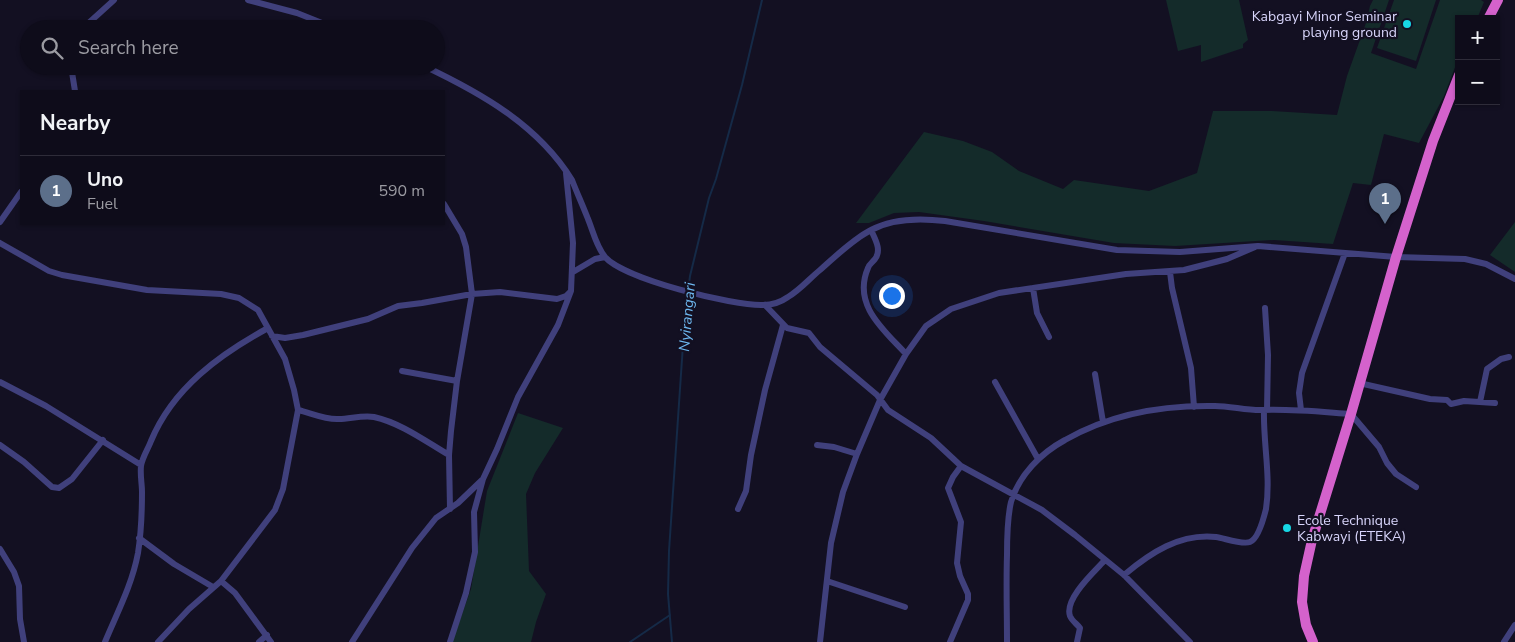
<!DOCTYPE html>
<html lang="en">
<head>
<meta charset="utf-8">
<style>
  body { margin:0; font-family:"Nunito Sans",sans-serif; background:#171523; color:#f1f3f6 }
  .controls { position:absolute; right:15px; top:15px; display:grid; overflow:hidden; border-radius:0px; box-shadow:0 1px 4px #0004 }
  .controls button { width:45px; height:45px; display:grid; place-items:center; padding:0; border:0; border-bottom:1px solid #2e2c39; background:#0e0c1a; color:#f1f3f6; font:25px sans-serif }
  .you { position:absolute; left:891px; top:295px; width:18px; height:18px; margin:-12px; border:4px solid #fff; border-radius:50%; background:#1a73e8; box-shadow:0 0 0 8px #1a73e833 }
  .badge { display:grid; place-items:center; width:32px; height:32px; border-radius:50%; background:#17d7e5; color:#fff; font-size:16px; font-weight:700 }
  .pin { position:absolute; translate:-50% -41px; filter:drop-shadow(0 1px 2px #0008) }
  .pin::after { content:''; position:absolute; top:26px; width:18px; height:15px; background:inherit; clip-path:polygon(0 0,100% 0,50% 100%) }
  .list { margin:0; padding:0; list-style:none }
  h2 { display:flex; justify-content:space-between; align-items:center; height:65px; margin:0; padding:0 20px; font-size:21px }
  h2 small { font-size:16px; font-weight:400; color:#9b9ba2 }
  .list li { display:grid; grid-template-columns:32px 1fr auto; gap:15px; align-items:center; box-sizing:border-box; height:70px; padding:0 20px; border-top:1px solid #2e2c39 }
  .list b { display:block; font-size:19px; white-space:nowrap }
  .list p { margin:0; font-size:16px; white-space:nowrap; color:#9b9ba2 }
  .list em { font-size:16px; font-style:normal; color:#9b9ba2 }
  .icon { flex:none; width:28px; height:28px; fill:none; stroke:currentColor; stroke-width:2; stroke-linecap:round; stroke-linejoin:round }
  .map { position:relative; flex:none; width:1515px; height:642px; overflow:hidden }
  .search { position:absolute; background:#0e0c1a; box-shadow:0 1px 4px #0004; left:20px; top:20px; width:425px; height:55px; display:flex; align-items:center; gap:12px; box-sizing:border-box; padding:0 18px; border-radius:28px; color:#9b9ba2; font-size:19px }
  .panel { position:absolute; background:#0e0c1a; box-shadow:0 1px 4px #0004; left:20px; top:90px; width:425px; height:135px; border-radius:0px }
  .map>svg:first-child { display:block }
  .green { fill:#142b2a }
  .lines { fill:none; stroke-linecap:round; stroke-linejoin:round }
  .stream { stroke:#152a47; stroke-width:2 }
  .minor { stroke:#40407c; stroke-width:6 }
  .trunk { stroke:#d462cc; stroke-width:10 }
  .poi-dot { fill:#17d7e5; stroke:#131022; stroke-width:2 }
  .labels { text-anchor:middle; dominant-baseline:central; stroke-width:4.5; stroke-linejoin:round; paint-order:stroke }
  .poi-label { font-size:14px; fill:#d8d5fb; stroke:#131022; text-anchor:end }
  .water-label { font-size:15px; font-style:italic; fill:#6eb8f0; stroke:#131022 }
</style>
</head>
<body>
<div class="map">
<svg width="1515" height="642" viewBox="0 0 1515 642">
  <rect width="100%" height="100%" fill="#131022"/>
  <path class="green" d="M1166 0H1239L1248 40 1243 44V48L1201 62V45L1178 51Z
    M1373 0H1389L1371 53 1416 69 1440 0H1481L1484 2 1477 19H1459V57L1444 96 1419 143 1384 134 1371 185 1353 183 1333 244 1274 240 1175 246 1114 243 984 221 919 212 894 213 869 223H856L924 132 963 141 992 152 1019 171 1063 189 1074 180 1149 191 1197 173 1213 111H1272L1337 115 1347 76 1366 23 1370 6Z
    M1394 0H1436L1416 61 1377 48Z
    M1515 222V272L1490 255Z
    M518 413 563 428 535 473 526 494 529 571 546 594 536 622 531 642H452L471 589 487 491Z"/>
  <g class="lines">
    <path class="stream" d="M630 642 670 615
      M672 642 668 594 669 551 685 315 690 276 709 198 716 179 742 85 762 0"/>
    <path class="minor" d="M248 0 297 13 337 29
      M82 29 114 0
      M71 66 75 91
      M424 66C481 93 538 125 572 180 577 193 583 206 588 219 593 231 596 246 605 257 624 279 733 306 763 305 771 305 781 302 788 297 800 290 809 279 820 270 835 257 853 239 871 230 893 218 920 218 945 221L1117 250 1180 252 1258 246 1396 257 1465 259 1486 264 1515 279
      M444 204 462 234 466 247 472 294 457 381 451 431 449 455 450 509
      M0 222 21 192
      M871 230C875 239 882 250 875 259 873 262 869 264 868 268 852 305 884 330 906 354
      M0 243 49 271 62 275 147 290 221 294 239 298 258 310 285 359 294 390 298 410 283 489 275 510 221 581 189 609 158 642
      M573 272 595 259 605 257
      M1170 272 1172 288 1191 368 1194 407
      M1033 288 1037 313 1049 337
      M765 305 787 328 809 333 820 347 877 395 888 410 931 438 961 466 1042 510 1075 535 1124 575 1190 642
      M1265 308 1268 355 1267 410
      M272 336 285 338 303 335 368 319 398 306 422 303 472 294 500 292 557 299 566 296 570 292
      M402 371 457 381
      M1095 374 1103 422
      M0 382 46 406 141 465
      M995 382 1038 459
      M1359 383 1430 399 1447 400 1451 404 1464 401 1495 403
      M1480 402 1487 369 1501 359 1509 357
      M298 410C311 413 325 420 339 419 350 419 362 415 374 417 401 423 425 441 449 455
      M1301 410 1299 393 1302 373 1345 253
      M0 445 24 462 52 487 59 488 72 479 103 440
      M817 445 834 447 857 454
      M738 509 746 491 751 455 765 390 783 325
      M139 538 174 564 213 587
      M0 549 14 572 19 586 20 619 24 642
      M1124 575C1150 553 1180 533 1216 537 1224 538 1242 545 1250 542 1258 539 1264 517 1266 509 1271 476 1263 443 1264 410
      M221 581 235 593 271 642
      M827 581 905 607
      M105 642C117 613 132 585 138 553 141 534 142 512 142 492 142 484 140 475 141 466 142 458 148 449 151 441 173 388 219 355 268 328
      M259 642 267 635
      M352 642 412 548 436 518 458 503 482 480
      M450 642 466 593 475 552 474 512 483 479 497 449 518 397 558 325 571 291 573 243 566 173
      M820 642 831 543 843 492 857 454 880 400 906 354 926 326 951 309 999 293 1126 274 1184 270 1227 259 1255 247
      M950 642 968 600V594L960 576 957 563 961 522 948 488 953 477 961 466
      M1007 642C1007 613 1006 584 1007 555 1007 537 1007 519 1011 502 1019 475 1041 453 1065 440 1110 414 1162 405 1215 406 1231 406 1248 411 1264 410 1293 409 1322 412 1351 414L1379 447 1387 463 1396 474 1416 487
      M1077 642 1080 628C1077 624 1072 621 1070 616 1064 599 1094 572 1105 560
      M1504 642 1515 625"/>
    <path class="trunk" d="M1488 19 1498 0
      M1313 642 1306 625 1302 602 1304 576 1312 540 1351 414 1396 257 1433 141 1459 75"/>
  </g>
  <g class="poi-dot">
    <circle cx="1407" cy="24" r="5"/>
    <circle cx="1287" cy="528" r="5"/>
  </g>
  <g class="labels">
    <g class="poi-label">
      <text x="1397" y="16">Kabgayi Minor Seminar<tspan x="1397" dy="16">playing ground</tspan></text>
      <text x="1297" y="520" text-anchor="start">Ecole Technique<tspan x="1297" dy="16">Kabwayi (ETEKA)</tspan></text>
    </g>
    <g class="water-label">
      <text transform="translate(687 317) rotate(-85)">Nyirangari</text>
    </g>
  </g>
</svg>
<div class="controls">
<button>+</button>
<button>−</button>
</div>
<div class="you"></div>
<div class="pin badge" style="left:1385px;top:224px;background:#5c6f8a">1</div>
<div class="search"><svg class="icon" aria-label="search" viewBox="0 0 24 24"><circle cx="10" cy="10" r="6"/><path d="M15 15l6 6"/></svg>Search here</div>
<section class="panel">
<h2>Nearby<small></small></h2>
<ul class="list">
<li><span class="badge" style="background:#5c6f8a">1</span><div><b>Uno</b><p>Fuel</p></div><em>590 m</em></li>
</ul>
</section>
</div>
</body>
</html>
